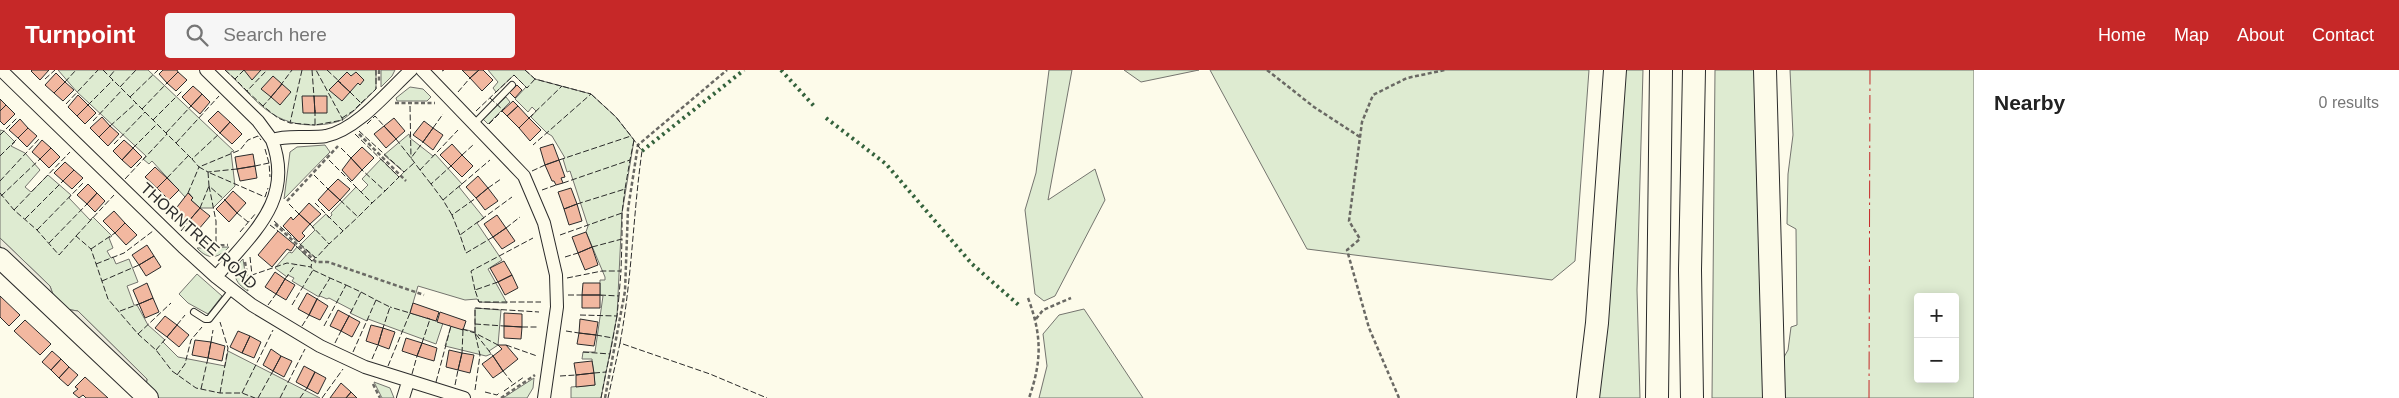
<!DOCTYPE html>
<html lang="en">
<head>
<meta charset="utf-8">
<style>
  body { margin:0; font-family:Helvetica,sans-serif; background:#f6f6f6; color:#222 }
  .controls { position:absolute; right:15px; bottom:15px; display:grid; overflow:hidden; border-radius:5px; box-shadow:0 2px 12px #0003 }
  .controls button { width:45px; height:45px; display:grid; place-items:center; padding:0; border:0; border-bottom:1px solid #e0e0e0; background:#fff; color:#222; font:25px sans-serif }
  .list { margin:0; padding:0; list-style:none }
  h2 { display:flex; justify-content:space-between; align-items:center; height:65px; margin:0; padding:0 20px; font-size:21px }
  h2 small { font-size:16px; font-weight:400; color:#767676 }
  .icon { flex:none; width:28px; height:28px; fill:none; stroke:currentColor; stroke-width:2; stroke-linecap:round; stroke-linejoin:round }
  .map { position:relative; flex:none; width:1974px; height:328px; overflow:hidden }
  header { display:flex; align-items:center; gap:30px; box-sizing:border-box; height:70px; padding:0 25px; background:#c62828; color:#fff }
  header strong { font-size:24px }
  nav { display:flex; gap:28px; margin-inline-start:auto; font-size:18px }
  .search { width:350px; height:45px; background:#f6f6f6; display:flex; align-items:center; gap:12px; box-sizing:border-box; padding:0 18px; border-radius:5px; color:#767676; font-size:19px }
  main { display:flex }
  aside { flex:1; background:#fff }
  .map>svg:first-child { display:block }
  .green { fill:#deebd1; stroke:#74746e; fill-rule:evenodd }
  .parking { fill:#eceadb; stroke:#74746e }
  .building { fill:#f2b8a0; stroke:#2b2b2b }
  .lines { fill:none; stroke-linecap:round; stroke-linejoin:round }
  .service-casing { stroke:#2b2b2b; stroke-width:8 }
  .minor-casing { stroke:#2b2b2b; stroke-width:14 }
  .primary-casing { stroke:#2b2b2b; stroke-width:22 }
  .motorway-casing { stroke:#2b2b2b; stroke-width:24 }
  .path { stroke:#6a6964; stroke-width:2.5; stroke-dasharray:4 2.5; stroke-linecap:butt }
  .service { stroke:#fdfbea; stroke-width:6 }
  .minor { stroke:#fdfbea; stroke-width:12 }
  .primary { stroke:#fdfbea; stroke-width:20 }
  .motorway { stroke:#fdfbea; stroke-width:22 }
  .hedge { stroke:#34623c; stroke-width:4; stroke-dasharray:2.5 4; stroke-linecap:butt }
  .fence { stroke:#2b2b2b; stroke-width:1; stroke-dasharray:6 2.5; stroke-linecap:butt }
  .power { stroke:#c62828; stroke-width:1; stroke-dasharray:18 4 2.5 4; stroke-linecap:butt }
  .labels { text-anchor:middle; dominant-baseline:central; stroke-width:4; stroke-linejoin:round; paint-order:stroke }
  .street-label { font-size:16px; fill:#2b2b2b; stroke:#fdfbea }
</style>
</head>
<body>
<header>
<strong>Turnpoint</strong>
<div class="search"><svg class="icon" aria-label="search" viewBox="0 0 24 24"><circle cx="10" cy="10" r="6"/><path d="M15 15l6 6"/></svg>Search here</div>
<nav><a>Home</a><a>Map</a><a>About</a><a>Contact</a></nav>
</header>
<main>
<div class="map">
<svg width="1974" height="328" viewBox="0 0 1974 328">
  <rect width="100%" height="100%" fill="#fdfbea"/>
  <path class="green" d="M58 0H148L234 81 231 82 235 116 213 138H200L191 130 193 128 189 123 185 127 152 91 149 94 143 89 146 86 77 22Z
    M225 0H376V19C366 29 356 40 345 48 336 54 321 55 311 55 268 54 254 26 225 0Z
    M381 0H395L392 6 381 17Z
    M488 0H525L535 9 591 24 616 47 634 70 622 143 617 246 601 328H571V317L595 315 592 289H582L583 282H595L603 226 600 225V210H605V207L586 162 588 156 570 101 567 102 563 89 565 88 552 66 547 63 531 47 536 41 532 37 528 42 515 29 526 17 514 5 496 22 493 18 498 12Z
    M1049 0H1072L1048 130 1095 99 1105 130 1055 226 1044 231 1035 224 1025 140 1036 103Z
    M1124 0H1199L1141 12Z
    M1210 0H1589L1575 191 1552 210 1307 179Z
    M1624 0H1643L1637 220 1640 328H1598Z
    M1715 0H1757L1763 328H1712Z
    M1790 0H1974V328H1782L1780 294 1788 280 1791 257 1797 255 1796 159 1787 154 1788 104 1793 65ZM1918 227H1955V309H1918Z
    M410 17 423 19 431 27 427 31H397L396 28Z
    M506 27 510 32 488 54 483 49Z
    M0 60 4 61 15 72 11 76 25 83 40 100 25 117 31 122 48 105 71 125 69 128 90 150 93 147 112 166 109 168 113 178 107 181 111 188 113 187 116 194 129 189 138 212 127 216 134 235H137L148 255 165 270 163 272 178 287 225 296 228 281 320 328H159L146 316 147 309 78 241 65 239 55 230 50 216 0 168Z
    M409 64 410 68 433 86 435 84 462 114 459 117 484 148 477 153 502 190 488 199 507 233 479 232 477 229 465 230 418 216 410 243 443 253 436 274 368 249 367 251 350 243 352 240 329 228 327 229 320 226 319 227 292 211 294 208 288 205 287 207 275 198 289 182 292 183 297 177 312 191 315 188 300 175 315 160 312 157 326 144 329 148 332 145 331 143 356 117 361 122 368 115 362 109 381 89 399 107 404 102 384 85Z
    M325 75 330 82 284 129 290 82 297 77Z
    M229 177C218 189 208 190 197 178Z
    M243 189 248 221C234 213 230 201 243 189Z
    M197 204 222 226 208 244 188 233 179 224Z
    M475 238 501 240 498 275 489 281 491 284 486 286 445 276 451 256 475 262Z
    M1084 239 1143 328H1039L1047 296 1043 264 1059 245Z
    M534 308 533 318 527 328H503Z
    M374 312 390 318 394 328H382Z"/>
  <path class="parking" d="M0 168 50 216 55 230 0 176Z
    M65 239 78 241 147 309 146 316Z"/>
  <path class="building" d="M32 0H49L40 10 31 1Z
    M163 0H177L178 2 167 13 159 4Z
    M244 0H261L252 10Z
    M462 0H479L470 8Z
    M479 0H483L493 10 482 21 470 8Z
    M178 2 187 10 176 21 167 13Z
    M347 2 351 6 356 2 364 10 360 15 358 13 350 22 338 11Z
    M56 3 65 12 54 23 45 15Z
    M273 6 282 14 271 27 261 19Z
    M338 11 350 22 342 31 329 20Z
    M65 12 74 20 63 31 54 23Z
    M282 14 291 22 280 35 271 27Z
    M517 15 522 20 515 28 509 22Z
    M193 16 202 24 191 36 182 27Z
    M202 24 210 32 200 44 191 36Z
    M78 25 88 35 77 46 68 37Z
    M302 26H314L315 43H303Z
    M314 26H327V43H315Z
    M0 29 6 35 0 41Z
    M513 31 518 36 507 46 502 41Z
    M6 35 15 44 4 55 0 51V41Z
    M88 35 96 43 85 54 77 46Z
    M518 36 529 48 519 58 507 46Z
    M218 41 230 52 220 63 208 51Z
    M102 47 110 56 99 67 90 58Z
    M394 48 405 61 396 69 384 56Z
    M529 48 541 60 530 71 519 58Z
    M20 49 28 58 18 68 9 60Z
    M424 51 433 58 423 72 413 65Z
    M230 52 242 64 232 74 220 63Z
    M110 56 119 64 108 76 99 67Z
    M384 56 396 69 386 78 374 64Z
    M28 58 37 66 27 77 18 68Z
    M433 58 443 65 433 80 423 72Z
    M42 70 51 78 40 89 32 82Z
    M124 70 133 78 122 90 113 81Z
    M452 74 462 85 451 96 440 85Z
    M553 74 559 90 545 95 540 78Z
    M362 77 374 88 362 100 351 88Z
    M51 78 60 87 49 98 40 89Z
    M133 78 142 87 131 98 122 90Z
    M253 84 255 96 237 99 235 87Z
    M462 85 473 96 462 107 451 96Z
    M351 88 362 100 352 111 342 100Z
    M559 90 565 107 561 108 563 113 556 115 554 111H552L545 95Z
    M65 92 74 100 63 111 54 103Z
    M255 96 257 108 240 111 237 99Z
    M155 97 167 108 157 118 145 107Z
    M74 100 83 108 72 119 63 111Z
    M478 106 488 118 476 128 466 117Z
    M167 108 179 120 169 130 157 118Z
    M338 109 350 119 340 130 328 119Z
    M88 114 97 123 87 134 77 125Z
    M488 118 498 131 485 140 476 128Z
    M571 118 577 134 564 139 558 122Z
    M328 119 340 130 329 141 318 130Z
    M233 121 246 133 237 143 225 130Z
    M97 123 105 131 95 142 87 134Z
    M188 123 193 128 191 130 200 138 187 153 174 141Z
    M225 130 237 143 229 152 216 139Z
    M309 133 321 144 310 154 299 144Z
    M577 134 582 151 569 155 564 139Z
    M200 138 210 146 198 160 188 152Z
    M114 141 125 153 115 163 103 151Z
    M299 144 310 154 302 163 305 166 299 172 283 156 291 147 293 150Z
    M497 145 506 158 493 167 484 154Z
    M125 153 137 165 126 175 115 163Z
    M506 158 515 171 502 179 493 167Z
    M278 161 295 175 291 181 287 179 272 197 258 185Z
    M586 162 592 177 578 183 572 167Z
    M147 175 154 186 139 195 132 185Z
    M592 177 598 195 585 200 578 183Z
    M154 186 161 197 146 206 139 195Z
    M504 191 512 205 498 212 490 198Z
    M275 202 285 209 276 224 265 217Z
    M512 205 518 218 505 225 498 212Z
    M285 209 295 215 286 230 276 224Z
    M147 213 153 228 139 234 133 220Z
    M583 213H600V225H582Z
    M307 223 317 229 309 245 298 239Z
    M582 225H600V238H582Z
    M0 226 20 245 9 256 0 247Z
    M153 228 159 242 145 248 139 234Z
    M317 229 328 236 320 250 309 245Z
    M413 233 439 242 436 251 410 243Z
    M338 240 349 246 341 261 330 256Z
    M440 242 466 251 463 260 437 252Z
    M504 243 522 244V257L504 256Z
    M165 246 177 255 167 267 155 258Z
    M349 246 360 252 352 267 341 261Z
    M580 249 598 252 596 265 579 263Z
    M25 250 51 274 40 285 14 261Z
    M177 255 189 265 179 277 167 267Z
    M371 255 383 258 378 275 366 271Z
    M504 256 522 257 521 269 504 268Z
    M383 258 395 262 389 279 378 275Z
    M238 261 250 266 242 283 230 277Z
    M579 263 596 265 594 276 577 274Z
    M250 266 261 272 254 288 242 283Z
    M406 268 422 273 417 286 402 281Z
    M195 270 211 272 208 288 192 285Z
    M211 272 225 276 222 291 208 288Z
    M422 273 437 278 434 291 417 286Z
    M498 275H506L518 289 503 301 493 286 502 279Z
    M271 279 281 286 273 301 263 295Z
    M449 280 462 283 458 300 446 297Z
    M52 281 61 289 51 300 42 292Z
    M462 283 474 285 470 303 458 300Z
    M281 286 292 291 284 307 273 301Z
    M493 286 503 301 493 308 482 294Z
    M61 289 69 297 59 308 51 300Z
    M592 291 594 303 576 305 574 293Z
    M304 296 315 302 307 318 296 312Z
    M69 297 78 305 68 316 59 308Z
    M315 302 326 308 318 324 307 318Z
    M594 303 595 315 576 317V305Z
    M85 307 108 328H86L83 325 79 328 73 323 78 319 75 317Z
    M341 313 351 322 346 328H330Z
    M351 322 357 328H346Z"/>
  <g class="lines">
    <g class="service-casing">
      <path id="service" d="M474 54 512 15
        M194 242 205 249H209L232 220"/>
    </g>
    <g class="minor-casing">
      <path id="minor" d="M1 0 183 177 216 207 252 235 320 276 365 297 464 328
        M206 0 258 51 272 70
        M422 0 524 106 544 153 556 205 557 237 544 328
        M216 207C251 164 295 131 272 70 289 64 309 69 326 66 358 59 388 21 411 0
        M403 328 408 312"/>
    </g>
    <g class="primary-casing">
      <path id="primary" d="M0 188 148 328"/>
    </g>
    <g class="motorway-casing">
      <path id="motorway" d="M1765 0 1774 328
        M1588 328 1597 253 1615 0
        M1657 328 1661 0
        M1692 328 1690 200 1694 0"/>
    </g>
    <path class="path" d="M379 0V13
      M1267 0 1314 37 1360 67
      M395 33H435
      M359 64 406 111
      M287 131 338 76
      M275 154 316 192H328L424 225
      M201 176 228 175
      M245 192 249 216
      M1028 228C1042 265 1042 291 1029 328
      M1036 249 1043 240 1071 228
      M373 314 380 328
      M501 328 535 305
      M605 328 625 221 628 139 638 75 727 0
      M1399 328 1369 258 1347 180 1360 169 1349 151 1362 52 1373 25 1407 8 1445 0"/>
    <use href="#service" class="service"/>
    <use href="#minor" class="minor"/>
    <use href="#primary" class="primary"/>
    <use href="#motorway" class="motorway"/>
    <path class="hedge" d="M781 0 814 36
      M826 48 886 94 972 194 1021 237
      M642 81 744 0"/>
    <path class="fence" d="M103 0 192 89
      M225 0 235 9
      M244 0 235 9 247 21
      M302 0 290 53 315 55
      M312 0 314 27
      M327 0 341 13
      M525 0 535 9 591 24 533 75
      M442 1 444 0
      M110 6 115 0
      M45 9 55 0
      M65 12 76 0
      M280 16 292 0
      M120 17 136 0
      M458 22 470 8
      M272 26 263 36 278 48 290 53
      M130 27 158 0
      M490 28 503 40 505 38
      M361 33 376 19V0
      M66 34 98 0
      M88 35 113 10
      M263 36 247 21 267 0
      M410 36 411 88
      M142 39 167 13
      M315 40V55L343 50 316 0
      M476 41 514 5 527 18 535 9
      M342 48 353 41 361 33 348 20
      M529 48 562 16
      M153 50 182 21
      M93 51 123 19
      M367 54 375 46 384 56
      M489 54 503 40
      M110 56 136 33
      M433 58 443 44
      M359 61 404 102 414 93
      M166 63 191 36
      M355 64 399 107 385 121 362 100
      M0 65 17 48
      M396 69 411 88
      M176 73 219 26
      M114 74 145 42
      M133 78 157 54
      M341 78 351 88
      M265 79 269 93
      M462 85 473 75
      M0 86 18 68
      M329 90 372 133 385 121
      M559 90 631 66 616 47 591 24
      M255 96 269 93 270 107
      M237 99 208 102 199 97 240 80 248 70 258 66 261 70
      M420 100 411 88 423 72
      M532 101 545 95
      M208 102 209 116 225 130
      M210 103 265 127 268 118
      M314 105 328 119
      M167 108 188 86
      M125 109 167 64
      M0 111 39 69
      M563 113 630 90 634 70
      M431 114 420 100 458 60
      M209 116 216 151V174
      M488 118 501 109
      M542 120 556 115
      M0 123 14 140 37 160 59 185 76 166 91 179 108 229 138 264 156 280 172 301 196 318 220 323H242L255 328
      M188 123 199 97 192 89 220 63
      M1 126 40 89
      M340 130 358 147 372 133
      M443 130 431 114 451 96
      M315 133 343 161 358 147
      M289 134 299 144
      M577 134 625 119 630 90
      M200 138 209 116
      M14 140 70 82
      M237 143 248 152
      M452 145 443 130 490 90
      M25 149 63 111
      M274 151 316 188 329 174
      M310 154 329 174 343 161
      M270 155 278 161
      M506 158 520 147
      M37 160 84 112
      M181 161 187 153
      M240 162 256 143
      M460 165 452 145 476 128
      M560 165 622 143 625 119
      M76 166 114 125
      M493 167 466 183 460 165 512 127
      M49 173 87 134
      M592 177 622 169V143
      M91 179 115 163
      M250 187 252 205 287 193 311 197 312 191 295 175
      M565 187 578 183
      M96 194 124 183 153 161
      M313 200 330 208 317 229
      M567 208 602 201H621L622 169
      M285 209 295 195
      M102 211 139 195
      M498 212 475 220 479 232H541
      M346 215 361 222 349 246
      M475 220 471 201 533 168
      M568 225H582
      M600 225 619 226 621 201
      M376 230 390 237 383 258
      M268 235 276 224
      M292 235 313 200 311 197
      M120 241 139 234
      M580 245 617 246 619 226
      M475 254 504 256
      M177 255 185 245
      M302 256 309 245
      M324 256 346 215 330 208
      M522 257H538
      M462 259 475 263 498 275
      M566 261 579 263
      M475 263V238L539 242
      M138 264 171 233
      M596 265 613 268 617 246
      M211 272 213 260
      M335 273 341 261
      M422 273 430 249 427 248
      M620 273C632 209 633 145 642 81L631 66
      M506 275 537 286
      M156 280 167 267
      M353 282 376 230 361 222
      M583 282 610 284 613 268
      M462 283 463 260
      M372 289 378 275
      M388 296 410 243 390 237
      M503 301 514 315
      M594 303 606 302 610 284
      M412 304 417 286
      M177 305 185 294 191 270 202 257
      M560 306 576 305
      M436 312 451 256 449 255
      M455 315 458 300
      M201 319 208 288
      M475 320 480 285 475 263 493 286
      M504 321 524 307
      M485 322 497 325 499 323
      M220 323 228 278 220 252
      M242 323 273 260
      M258 328 273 301
      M280 328 305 279
      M300 328 307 318
      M322 328 343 299
      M601 328 606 302
      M608 328 620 273 710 304 767 328"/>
    <path class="power" d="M1869 328 1870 0"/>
  </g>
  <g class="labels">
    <g class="street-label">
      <text transform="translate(199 166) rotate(42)">THORNTREE ROAD</text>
    </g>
  </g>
</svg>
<div class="controls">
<button>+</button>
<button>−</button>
</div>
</div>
<aside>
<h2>Nearby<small>0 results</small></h2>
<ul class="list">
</ul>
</aside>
</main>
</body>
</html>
